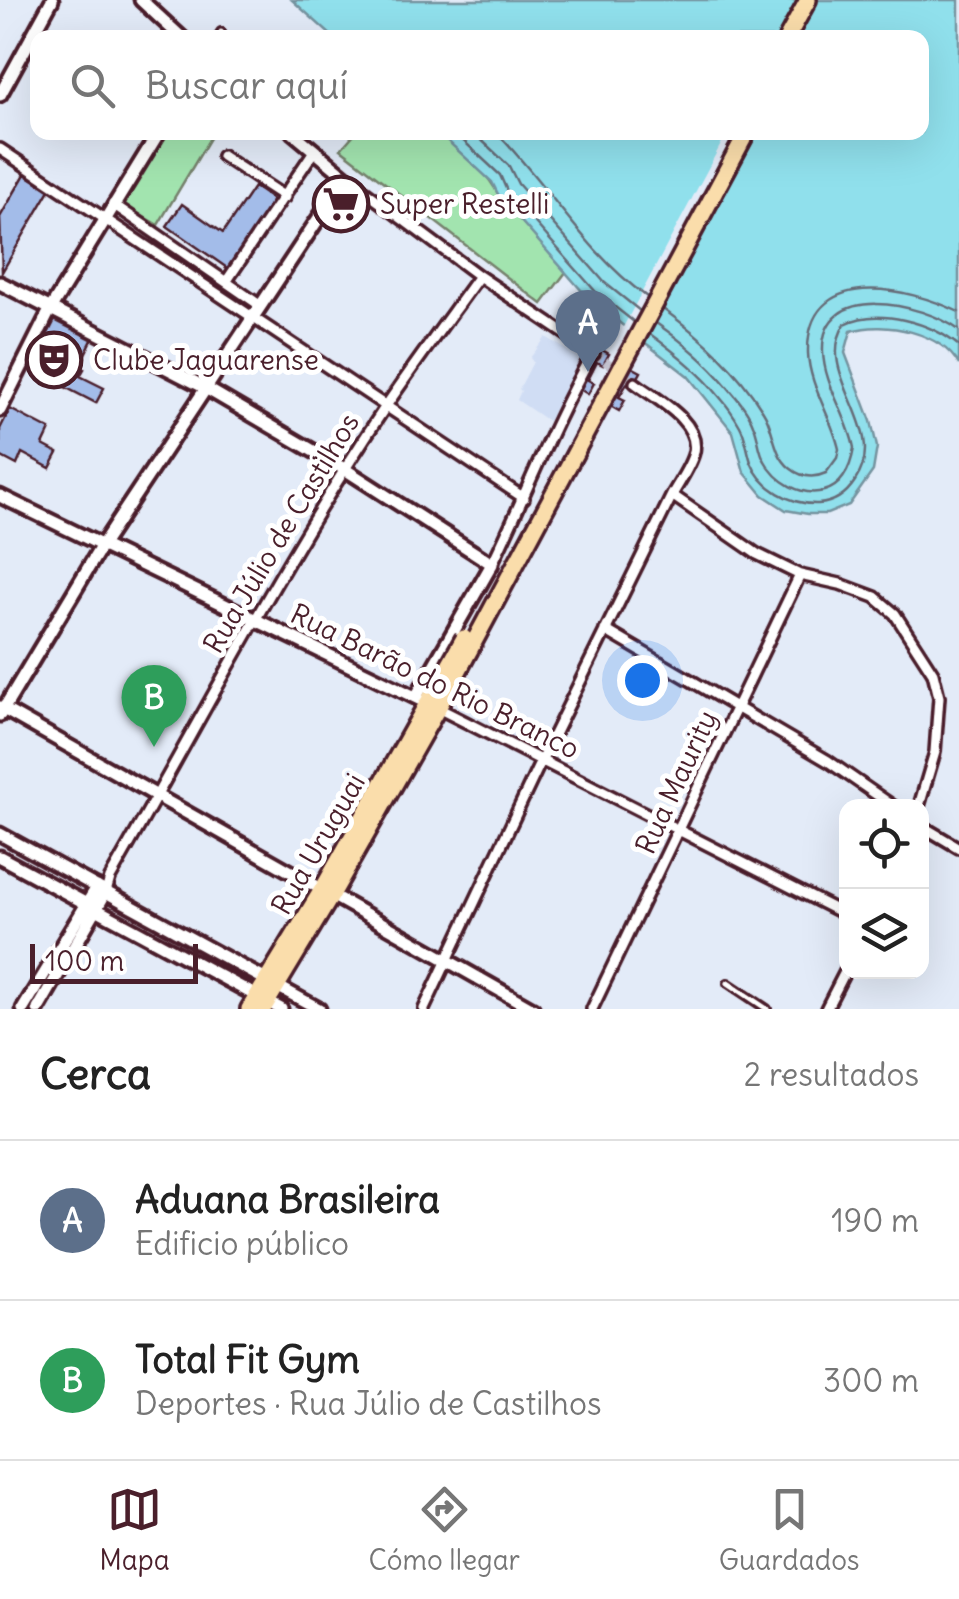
<!DOCTYPE html>
<html lang="es">
<head>
<meta charset="utf-8">
<style>
  body { margin:0; font-family:Delius,sans-serif; background:#f2f2f2; color:#222 }
  .controls { position:absolute; right:30px; bottom:30px; display:grid; overflow:hidden; border-radius:20px; box-shadow:0 10px 40px #0002 }
  .controls button { width:90px; height:90px; display:grid; place-items:center; padding:0; border:0; border-bottom:2px solid #e0e0e0; background:#fff; color:#222; font:50px sans-serif }
  .scale { position:absolute; left:30px; bottom:25px; width:168px; box-sizing:border-box; padding-left:10px; border:5px solid #4a1f2b; border-top:0; font-size:28px; line-height:35px; white-space:nowrap; color:#4a1f2b; -webkit-text-stroke:8px #fff; paint-order:stroke }
  .you { position:absolute; left:642px; top:680px; width:35px; height:35px; margin:-25px; border:8px solid #fff; border-radius:50%; background:#1a73e8; box-shadow:0 0 0 15px #1a73e833 }
  .badge { display:grid; place-items:center; width:65px; height:65px; border-radius:50%; background:#4a1f2b; color:#fff; font-size:32px; font-weight:700 }
  .pin { position:absolute; translate:-50% -82px; filter:drop-shadow(0 2px 5px #0008) }
  .pin::after { content:''; position:absolute; top:52px; width:35px; height:30px; background:inherit; clip-path:polygon(0 0,100% 0,50% 100%) }
  .list { margin:0; padding:0; list-style:none }
  h2 { display:flex; justify-content:space-between; align-items:center; height:130px; margin:0; padding:0 40px; font-size:42px }
  h2 small { font-size:32px; font-weight:400; color:#767676 }
  .list li { display:grid; grid-template-columns:65px 1fr auto; gap:30px; align-items:center; box-sizing:border-box; height:160px; padding:0 40px; border-top:2px solid #e0e0e0 }
  .list b { display:block; font-size:38px; white-space:nowrap }
  .list p { margin:0; font-size:32px; white-space:nowrap; color:#767676 }
  .list em { font-size:32px; font-style:normal; color:#767676 }
  .icon { flex:none; width:55px; height:55px; fill:none; stroke:currentColor; stroke-width:2; stroke-linecap:round; stroke-linejoin:round }
  .map { position:relative; flex:none; width:959px; height:1009px; overflow:hidden }
  .search { position:absolute; background:#fff; box-shadow:0 10px 40px #0002; left:30px; right:30px; top:30px; height:110px; display:flex; align-items:center; gap:25px; box-sizing:border-box; padding:0 35px; border-radius:20px; color:#767676; font-size:38px }
  .sheet { height:450px; background:#fff }
  nav { display:flex; justify-content:space-around; align-items:center; box-sizing:border-box; height:140px; border-top:2px solid #e0e0e0; background:#fff; font-size:28px; color:#767676 }
  nav a { display:grid; justify-items:center; gap:5px }
  nav .on { color:#4a1f2b }
  .map>svg:first-child { display:block }
  .built { fill:#d0ddf4 }
  .green { fill:#a2e4af; stroke:#76826d; stroke-width:2.5 }
  .water { fill:#90e0ec; stroke:#74939f; stroke-width:2.5 }
  .pier { fill:#e3ebf8 }
  .lines { fill:none; stroke-linecap:round; stroke-linejoin:round }
  .shore { stroke:#666c78; stroke-width:2.5 }
  .building { fill:#a3bce9; stroke:#4a1f2b; stroke-width:2.5 }
  .minor-tunnel { stroke:#c4c2cf; stroke-width:9; stroke-dasharray:9 4.5; stroke-linecap:butt }
  .service-casing { stroke:#4a1f2b; stroke-width:12 }
  .minor-casing { stroke:#4a1f2b; stroke-width:16 }
  .tertiary-casing { stroke:#4a1f2b; stroke-width:19 }
  .trunk-casing { stroke:#4a1f2b; stroke-width:22 }
  .service { stroke:#fff; stroke-width:5 }
  .minor { stroke:#fff; stroke-width:9 }
  .tertiary { stroke:#fff; stroke-width:11 }
  .trunk { stroke:#faddab; stroke-width:15 }
  .trunk-bridge-casing { stroke:#4a1f2b; stroke-width:22; stroke-linecap:butt }
  .trunk-bridge { stroke:#faddab; stroke-width:15 }
  .labels { text-anchor:middle; dominant-baseline:central; stroke-width:10; stroke-linejoin:round; paint-order:stroke }
  .poi-label { font-size:28px; fill:#4a1f2b; stroke:#fff; text-anchor:start }
  .street-label { font-size:28px; fill:#4a1f2b; stroke:#fff }
</style>
</head>
<body>
<div class="map">
<svg width="959" height="1009" viewBox="0 0 959 1009">
  <rect width="100%" height="100%" fill="#e3ebf8"/>
  <filter id="ink" filterUnits="userSpaceOnUse"><feTurbulence type="fractalNoise" baseFrequency=".01" numOctaves="2"/><feDisplacementMap in="SourceGraphic" scale="20" xChannelSelector="R" yChannelSelector="G"/><feConvolveMatrix kernelMatrix="1 2 1 2 8 2 1 2 1" color-interpolation-filters="sRGB"/></filter>
  <g filter="url(#ink)">
    <path class="built" d="M546 337 583 360 548 421 517 400 521 391 519 389 533 362 530 358Z"/>
    <path class="green" d="M161 133H213L158 225 118 202Z
      M355 133H439C461 151 487 170 499 196L566 272 542 304 341 149Z"/>
    <path class="water" d="M292 0H959V365C942 333 885 320 851 331L845 353 871 421 877 447 873 471 849 505 827 514H808L786 510 763 495 744 472 733 432 688 376 589 299 499 196 492 182 439 133 922 132V38L333 37Z"/>
    <path class="pier" d="M727 133H752L639 344 621 331Z"/>
    <g class="lines">
      <path class="shore" d="M454 132 500 175 507 191 596 292 634 322
        M473 132 509 166 518 184 605 283 640 311
        M496 132C548 185 586 253 647 297
        M663 309C703 338 737 369 763 411 775 429 772 453 790 468 801 477 813 479 826 473L837 458 839 449C832 417 809 386 808 353 806 264 908 287 959 312
        M656 323C682 341 706 361 726 385 736 397 748 410 753 424 759 436 758 450 765 461 776 482 801 497 824 491 843 486 851 466 854 448 848 416 824 385 823 352 820 280 922 303 959 330
        M650 334C675 352 699 371 718 395 726 404 734 415 740 426 746 437 747 450 751 462 761 488 791 505 818 504 834 503 846 495 855 481 892 428 812 375 845 324 878 307 932 323 959 346"/>
    </g>
    <path class="building" d="M25 174 50 190 2 272 0 217Z
      M254 187 276 202 230 270 167 226 182 204 223 233Z
      M56 318 93 338 83 358 76 354 71 363 84 369 80 376 104 388 96 403 30 369Z
      M597 347 609 354 603 365 597 362 588 380 594 383 588 394 576 387Z
      M628 365 641 372 635 383 629 380 619 397 625 400 619 411 607 404Z
      M10 409 50 430 43 445 58 453 50 468 22 453 17 465 0 456V429Z"/>
    <g class="lines">
      <path class="minor-tunnel" d="M594 353 635 383"/>
      <g class="service-casing">
        <path id="service" d="M218 38 221 32
          M728 983 767 1009"/>
      </g>
      <g class="minor-casing">
        <path id="minor" d="M0 149 524 498
          M222 156 285 197
          M346 177 479 276 594 353
          M113 204 261 306
          M226 282 314 151
          M635 383C656 399 700 421 694 452 691 466 679 482 672 495L757 554 800 575 840 584 875 597 895 614 933 673 939 697 935 752 919 806
          M492 564C526 494 554 421 593 352
          M605 630 828 761 893 806
          M438 708 846 915
          M922 826 959 848
          M106 892 110 878C201 720 285 556 386 406 416 362 448 319 479 276
          M424 1009 541 761 672 495
          M592 1009 800 575
          M826 1009 846 970"/>
      </g>
      <g class="tertiary-casing">
        <path id="tertiary" d="M141 0 182 38
          M0 95 52 0
          M0 283 204 387 346 470 492 564 416 697
          M0 410 51 308 159 132
          M0 496 419 699
          M0 707 533 1009
          M0 715 102 545 346 177 292 132
          M0 834 319 1009
          M0 857 281 1009
          M23 1009 97 887
          M38 1009 106 892"/>
      </g>
      <g class="trunk-casing">
        <path id="trunk" d="M787 38 808 0
          M249 1009 323 888 441 679
          M263 1009 333 893 451 685"/>
      </g>
      <use href="#service" class="service"/>
      <use href="#minor" class="minor"/>
      <use href="#tertiary" class="tertiary"/>
      <use href="#trunk" class="trunk"/>
      <g class="trunk-bridge-casing">
        <path id="trunk-bridge" d="M441 679 464 638
          M451 685 747 132"/>
      </g>
      <use href="#trunk-bridge" class="trunk-bridge"/>
    </g>
  </g>
  <defs>
    <g id="supermarket-ring" transform="scale(2.875)"><circle r="9.5" fill="#fff" stroke="#4a1f2b" stroke-width="1.5"/><path d="M-6-5.5h2.5l.6 2H6L4.5 2H-2.5L-4.4-4H-6ZM-1.5 3.2a1.3 1.3 0 1 0 .1 0ZM3 3.2a1.3 1.3 0 1 0 .1 0Z" fill="#4a1f2b"/></g>
    <g id="theatre-ring" transform="scale(2.875)"><circle r="9.5" fill="#fff" stroke="#4a1f2b" stroke-width="1.5"/><path d="M-5-5.5Q0-4 5-5.5V0Q5 5 0 6Q-5 5-5 0ZM-3.3-2.5H-1v1.5H-3.3ZM1-2.5H3.3v1.5H1ZM-2.8 1Q0 5.5 2.8 1Z" fill="#4a1f2b"/></g>
  </defs>
  <g fill-rule="evenodd">
    <use href="#supermarket-ring" x="341" y="204"/>
    <use href="#theatre-ring" x="54" y="360"/>
  </g>
  <g class="labels">
    <g class="poi-label">
      <text x="380" y="204">Super Restelli</text>
      <text x="93" y="360">Clube Jaguarense</text>
    </g>
    <g class="street-label">
      <text transform="translate(281 533) rotate(-59)">Rua Júlio de Castilhos</text>
      <text transform="translate(435 681) rotate(26)">Rua Barão do Rio Branco</text>
      <text transform="translate(676 782) rotate(-65)">Rua Maurity</text>
      <text transform="translate(318 844) rotate(-60)">Rua Uruguai</text>
    </g>
  </g>
</svg>
<div class="controls">
<button><svg class="icon" aria-label="locate" viewBox="0 0 24 24"><circle cx="12" cy="12" r="6"/><path d="M12 2v4M12 18v4M2 12h4M18 12h4"/></svg></button>
<button><svg class="icon" aria-label="layers" viewBox="0 0 24 24"><path d="M12 4l9 5-9 5-9-5zM3 14l9 5 9-5"/></svg></button>
</div>
<div class="scale">100 m</div>
<div class="you"></div>
<div class="pin badge" style="left:588px;top:372px;background:#5c6f8a">A</div>
<div class="pin badge" style="left:154px;top:747px;background:#2e9e5b">B</div>
<div class="search"><svg class="icon" aria-label="search" viewBox="0 0 24 24"><circle cx="10" cy="10" r="6"/><path d="M15 15l6 6"/></svg>Buscar aquí</div>
</div>
<section class="sheet">
<h2>Cerca<small>2 resultados</small></h2>
<ul class="list">
<li><span class="badge" style="background:#5c6f8a">A</span><div><b>Aduana Brasileira</b><p>Edificio público</p></div><em>190 m</em></li>
<li><span class="badge" style="background:#2e9e5b">B</span><div><b>Total Fit Gym</b><p>Deportes · Rua Júlio de Castilhos</p></div><em>300 m</em></li>
</ul>
</section>
<nav>
<a class="on"><svg class="icon" aria-label="map" viewBox="0 0 24 24"><path d="M3 6l6-2 6 2 6-2v14l-6 2-6-2-6 2zM9 4v14M15 6v14"/></svg>Mapa</a>
<a><svg class="icon" aria-label="directions" viewBox="0 0 24 24"><path d="M12 3l9 9-9 9-9-9zM9 14v-3h6M13 9l2 2-2 2"/></svg>Cómo llegar</a>
<a><svg class="icon" aria-label="saved" viewBox="0 0 24 24"><path d="M7 4h10v16l-5-4-5 4z"/></svg>Guardados</a>
</nav>
</body>
</html>
